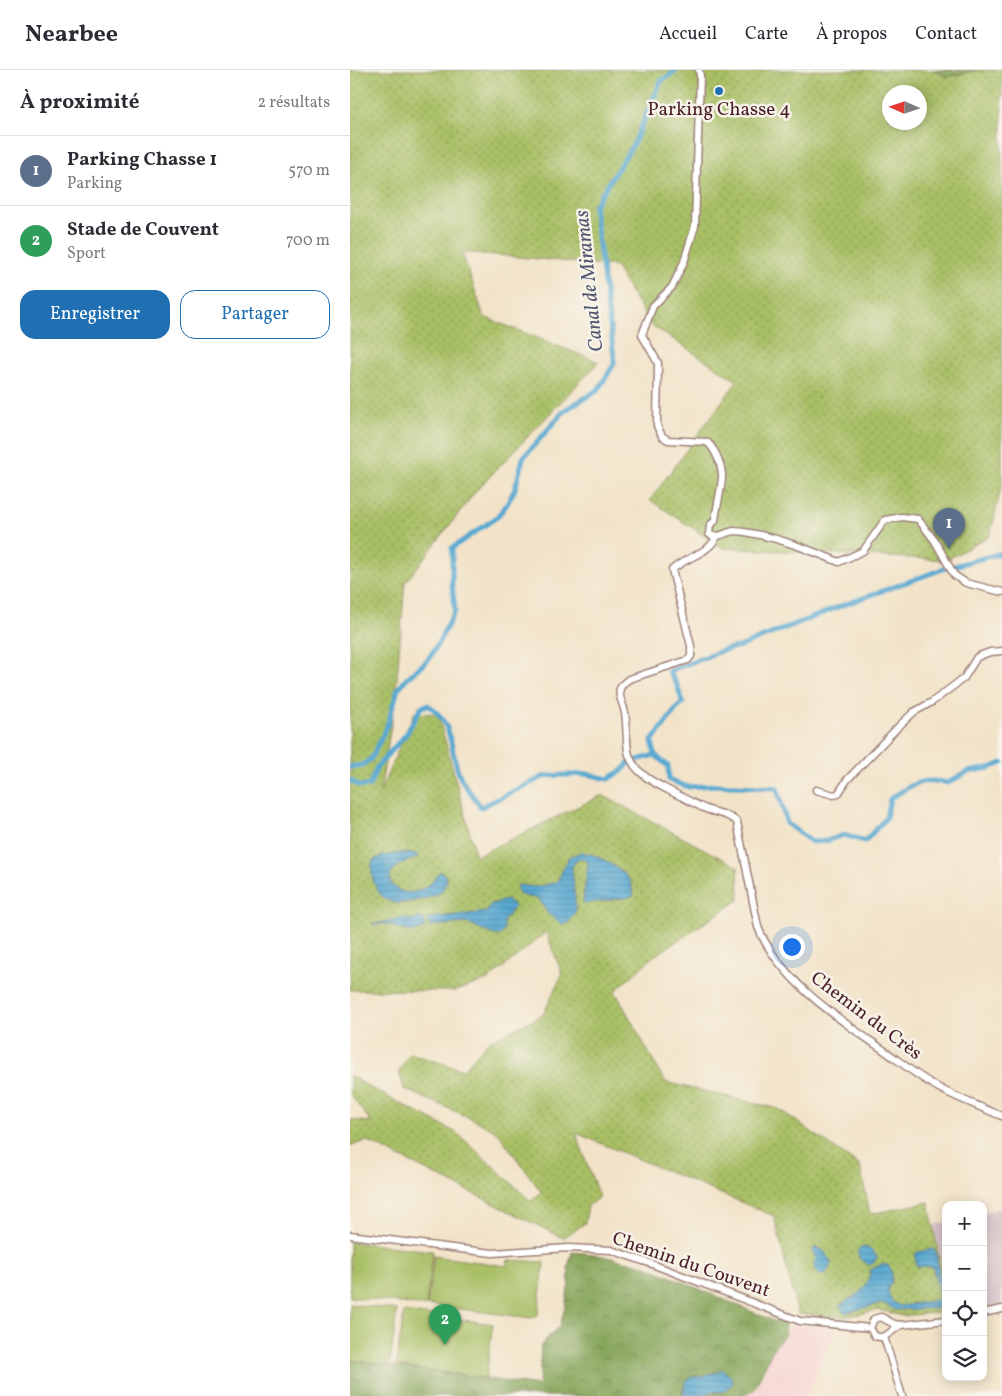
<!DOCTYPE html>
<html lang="fr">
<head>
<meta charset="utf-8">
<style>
  body { margin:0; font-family:Vollkorn,serif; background:#f7f7f7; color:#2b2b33 }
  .controls { position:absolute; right:15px; bottom:15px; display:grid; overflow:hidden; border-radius:10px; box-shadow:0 2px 12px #0003 }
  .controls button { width:45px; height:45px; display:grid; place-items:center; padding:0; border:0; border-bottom:1px solid #e1e1e2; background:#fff; color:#2b2b33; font:25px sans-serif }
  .compass { position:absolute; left:532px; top:15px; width:45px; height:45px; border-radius:50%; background:#fff; box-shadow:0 2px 12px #0003; rotate:273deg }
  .you { position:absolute; left:441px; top:876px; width:18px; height:18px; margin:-12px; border:4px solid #fff; border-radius:50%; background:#1a73e8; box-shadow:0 0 0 8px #1a73e833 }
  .badge { display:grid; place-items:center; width:32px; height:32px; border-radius:50%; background:#1f6fb2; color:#fff; font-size:16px; font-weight:700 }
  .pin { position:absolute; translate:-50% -41px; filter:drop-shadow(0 1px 2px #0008) }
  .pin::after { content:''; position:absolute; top:26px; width:18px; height:15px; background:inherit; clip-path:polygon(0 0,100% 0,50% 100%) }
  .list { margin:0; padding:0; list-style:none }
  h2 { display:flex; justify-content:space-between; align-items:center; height:65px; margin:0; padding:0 20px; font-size:21px }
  h2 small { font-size:16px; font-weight:400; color:#7c7c81 }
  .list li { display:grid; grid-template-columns:32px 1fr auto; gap:15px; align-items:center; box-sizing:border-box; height:70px; padding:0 20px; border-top:1px solid #e1e1e2 }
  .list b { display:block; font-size:19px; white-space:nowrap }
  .list p { margin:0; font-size:16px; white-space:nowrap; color:#7c7c81 }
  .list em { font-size:16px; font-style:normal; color:#7c7c81 }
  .actions { display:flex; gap:10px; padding:15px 20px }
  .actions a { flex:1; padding:11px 0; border:1px solid #1f6fb2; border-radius:15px; text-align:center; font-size:18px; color:#1f6fb2 }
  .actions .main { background:#1f6fb2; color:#fff }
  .icon { flex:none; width:28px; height:28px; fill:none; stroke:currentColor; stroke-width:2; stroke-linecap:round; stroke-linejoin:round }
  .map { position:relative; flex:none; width:652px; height:1326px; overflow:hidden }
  header { display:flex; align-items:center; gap:30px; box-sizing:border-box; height:70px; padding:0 25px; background:#fff; border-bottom:1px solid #e1e1e2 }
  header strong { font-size:24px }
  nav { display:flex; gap:28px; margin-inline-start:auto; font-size:18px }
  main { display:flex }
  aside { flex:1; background:#fff }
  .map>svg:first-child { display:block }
  .built { fill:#f7d0cf }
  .industrial { fill:#d2bec5 }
  .grass { fill:url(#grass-dots); stroke:#796f48; fill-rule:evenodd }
  .forest { fill:url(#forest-crowns); stroke:#686242 }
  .garden { fill:#a8bf65; stroke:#796f48 }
  .water { fill:url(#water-rules); stroke:#50647e }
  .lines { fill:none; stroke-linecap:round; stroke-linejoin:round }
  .canal { stroke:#56a8d1; stroke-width:5 }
  .street-casing { stroke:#9e817a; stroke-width:9 }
  .street { stroke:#fff; stroke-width:6 }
  .poi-dot { fill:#1f6fb2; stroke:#f7f3e8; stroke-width:2 }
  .labels { text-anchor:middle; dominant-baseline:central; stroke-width:5; stroke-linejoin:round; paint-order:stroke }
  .poi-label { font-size:19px; fill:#4a1f2b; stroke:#f7f3e8 }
  .street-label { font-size:19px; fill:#4a1f2b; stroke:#f7f3e8 }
  .water-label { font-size:20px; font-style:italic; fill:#4f566d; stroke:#f7f3e8 }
</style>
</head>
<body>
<header>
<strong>Nearbee</strong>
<nav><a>Accueil</a><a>Carte</a><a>À propos</a><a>Contact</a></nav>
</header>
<main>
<aside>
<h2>À proximité<small>2 résultats</small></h2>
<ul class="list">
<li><span class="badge" style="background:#5c6f8a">1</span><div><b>Parking Chasse 1</b><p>Parking</p></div><em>570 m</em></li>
<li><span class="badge" style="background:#2e9e5b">2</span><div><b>Stade de Couvent</b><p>Sport</p></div><em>700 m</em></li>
</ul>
<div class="actions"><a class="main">Enregistrer</a><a>Partager</a></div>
</aside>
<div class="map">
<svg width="652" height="1326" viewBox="0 0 652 1326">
  <defs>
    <pattern id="grass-dots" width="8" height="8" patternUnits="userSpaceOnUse" patternTransform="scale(1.25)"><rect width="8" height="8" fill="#a8bf65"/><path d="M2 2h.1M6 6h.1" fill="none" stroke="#8b9b53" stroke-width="1.8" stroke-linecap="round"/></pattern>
    <pattern id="forest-crowns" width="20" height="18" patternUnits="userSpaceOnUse" patternTransform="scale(1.25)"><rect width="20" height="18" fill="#86a65a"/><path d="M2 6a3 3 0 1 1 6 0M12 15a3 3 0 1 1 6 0" fill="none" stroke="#70874b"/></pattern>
    <pattern id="water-rules" width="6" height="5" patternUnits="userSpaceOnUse" patternTransform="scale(1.25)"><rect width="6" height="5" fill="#56a8d1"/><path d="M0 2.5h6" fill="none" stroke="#4988aa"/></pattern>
  </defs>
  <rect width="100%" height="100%" fill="#f7f3e8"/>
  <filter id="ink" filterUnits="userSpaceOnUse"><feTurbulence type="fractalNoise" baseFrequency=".02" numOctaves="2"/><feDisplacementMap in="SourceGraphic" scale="10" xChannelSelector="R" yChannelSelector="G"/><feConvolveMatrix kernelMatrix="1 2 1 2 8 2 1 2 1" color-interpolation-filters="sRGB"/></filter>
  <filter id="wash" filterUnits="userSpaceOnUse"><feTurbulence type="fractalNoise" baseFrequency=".0096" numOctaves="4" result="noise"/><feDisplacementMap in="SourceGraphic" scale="20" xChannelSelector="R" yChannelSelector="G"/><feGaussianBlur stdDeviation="1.12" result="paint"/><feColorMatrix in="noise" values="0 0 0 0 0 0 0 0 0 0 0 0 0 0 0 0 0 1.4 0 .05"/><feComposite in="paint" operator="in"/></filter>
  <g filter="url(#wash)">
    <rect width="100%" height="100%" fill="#f2e3c8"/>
    <path class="built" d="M444 1254 485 1259 457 1326H393L405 1321 413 1307 421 1277Z"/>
    <path class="industrial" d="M652 1138V1234L633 1238V1143Z
      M596 1152V1217L584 1155Z"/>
    <path class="grass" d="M0 0H584L596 7 629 0H652V414L640 466 596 490 373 478 300 430 387 311 301 255 265 196 112 182 134 247 249 292 126 421 55 513 45 631 30 722 64 643 88 644 126 786 252 725 388 797 389 830 303 887 265 921 315 1012 429 1039 510 1096 520 1144 579 1132 596 1226V1242L552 1246 529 1240 494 1247 448 1244 424 1146 226 1063 249 1127 238 1136 235 1153 213 1168 17 1071 0 1076V1050L21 1052 0 1024V1005L17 1016 107 1063 181 1131 192 1123 148 1063 125 1050 54 1019 49 1002 60 983 113 1000 139 971 193 945 212 904 196 862 138 910 105 921 0 920ZM540 22H570V52H540Z"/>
    <path class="forest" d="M584 0H629L596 7Z
      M222 1182 244 1184 296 1196 424 1251 434 1252 436 1264 424 1277 404 1320 390 1326H356L359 1322 368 1323 369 1302 359 1303 352 1307 344 1306 333 1319V1326H0V1290L189 1316 191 1275 210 1255 215 1238 219 1213 218 1197Z"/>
    <path class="garden" d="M0 1172 83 1181 76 1236 0 1227Z
      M84 1186 157 1196 158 1190 194 1192 188 1245 181 1248 77 1235Z
      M0 1234 47 1240 40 1295 0 1290Z
      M54 1242 143 1254 136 1308 46 1296Z"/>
    <path class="water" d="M231 782C245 783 277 800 281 814 283 818 282 822 284 826L280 827 234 834 233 830 238 793 235 789 228 788 222 797 226 841 218 853 212 854 198 844 189 829 171 825 167 820V815L186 817 207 812 219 787Z
      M52 783 66 784 69 786C62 792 50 790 42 802 36 810 44 820 54 822 61 824 71 820 77 816 82 813 86 806 90 801L95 805 97 811C94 816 93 821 88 824 81 828 54 834 46 833 27 831 18 805 23 790L32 786Z
      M156 830 163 834 164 838 154 850V861L150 865H145L132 860 119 853 79 856 78 848 137 842 141 834Z
      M53 848 59 850 72 848 76 853 74 858C58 868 48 855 35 854 31 853 26 855 23 855L22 854Z
      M465 1177 474 1181 481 1192C480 1198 478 1205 470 1205L466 1200 464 1194 466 1190 463 1181Z
      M511 1177C518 1177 524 1181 527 1187L524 1193 519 1195 510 1189 507 1182Z
      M583 1179 586 1181 594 1235 589 1238 545 1240 535 1234H529L495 1243 491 1238V1234C506 1226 519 1219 520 1200L532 1194 538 1195C543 1203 544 1210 538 1218 539 1227 541 1232 550 1236L587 1230 590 1227 583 1198 576 1196 569 1197 566 1195 565 1185 567 1182Z
      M372 1299 383 1309V1313C372 1326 372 1320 359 1322L356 1326H333C335 1312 335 1305 352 1307 360 1303 366 1304 372 1299Z"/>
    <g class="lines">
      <path class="canal" d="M604 496 652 483
        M305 685 302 671 330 634 333 633 327 615 319 601 374 580 392 576 403 571 496 534 596 498
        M287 690 305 685 318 696 319 710 338 717 365 715 427 718 437 754 462 772 476 771 494 765 515 771 536 748 540 729C562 714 571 707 598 713L617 702 640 698 652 693
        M0 697 12 695 21 689 37 656 48 619 57 608 77 591 85 579 105 541 102 514V478L147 447 157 434 165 419 173 388 215 340 248 320 264 294V286L244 136 284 73 311 11 327 0
        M0 710 9 716H19L27 697 57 663 71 637 78 635C104 652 99 677 109 704 113 715 124 727 131 737L195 706 237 704 258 709 272 701 280 692"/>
    </g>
  </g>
  <g filter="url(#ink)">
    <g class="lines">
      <g class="street-casing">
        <path id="street" d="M349 0 350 6 345 156 334 192 325 211 322 217 303 236 292 265 308 293 307 356 312 366 318 370 357 372C365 379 371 393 372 404 373 413 366 439 365 451L360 455 359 464C367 470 375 462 384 461 389 461 395 462 400 463 430 468 460 480 489 492L513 481 535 450 552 447 568 449 585 471 604 505 616 513 652 522
          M367 466C359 484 335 487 322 500L341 576V586L338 590 279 609C262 621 272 627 275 643 277 655 276 668 278 681 283 705 309 715 328 725 337 729 346 735 356 739 366 743 379 744 387 752L408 857C429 910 490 950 535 981 553 994 570 1008 589 1018 609 1029 631 1037 652 1046
          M466 720 484 725 488 724 497 710 549 656 564 642 582 632 614 608 627 587 640 582 652 581
          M0 1165 142 1183 218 1178 261 1180 302 1194 450 1251 520 1258
          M633 1243 652 1239
          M551 1255C541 1260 536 1270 525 1266L520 1258 524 1249 531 1247 544 1254 551 1255 596 1250
          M534 1267 552 1326"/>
      </g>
      <use href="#street" class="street"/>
    </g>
  </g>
  <circle class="poi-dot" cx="369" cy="21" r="5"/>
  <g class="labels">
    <g class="poi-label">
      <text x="369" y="40">Parking Chasse 4</text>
    </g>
    <g class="street-label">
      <text transform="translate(516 946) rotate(37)">Chemin du Crès</text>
      <text transform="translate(341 1195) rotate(19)">Chemin du Couvent</text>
    </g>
    <g class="water-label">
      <text transform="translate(240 211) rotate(-96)">Canal de Miramas</text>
    </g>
  </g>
</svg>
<div class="controls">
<button>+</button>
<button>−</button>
<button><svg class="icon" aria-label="locate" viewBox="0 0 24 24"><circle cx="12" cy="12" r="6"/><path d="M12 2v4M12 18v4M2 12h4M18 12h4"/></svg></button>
<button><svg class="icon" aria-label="layers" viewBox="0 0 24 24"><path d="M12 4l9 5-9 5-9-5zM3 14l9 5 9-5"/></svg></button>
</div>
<svg class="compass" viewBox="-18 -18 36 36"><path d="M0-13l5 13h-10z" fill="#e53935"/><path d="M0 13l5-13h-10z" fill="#7c7c81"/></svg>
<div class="you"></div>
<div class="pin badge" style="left:599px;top:479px;background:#5c6f8a">1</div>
<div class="pin badge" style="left:95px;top:1275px;background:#2e9e5b">2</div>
</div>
</main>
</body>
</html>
